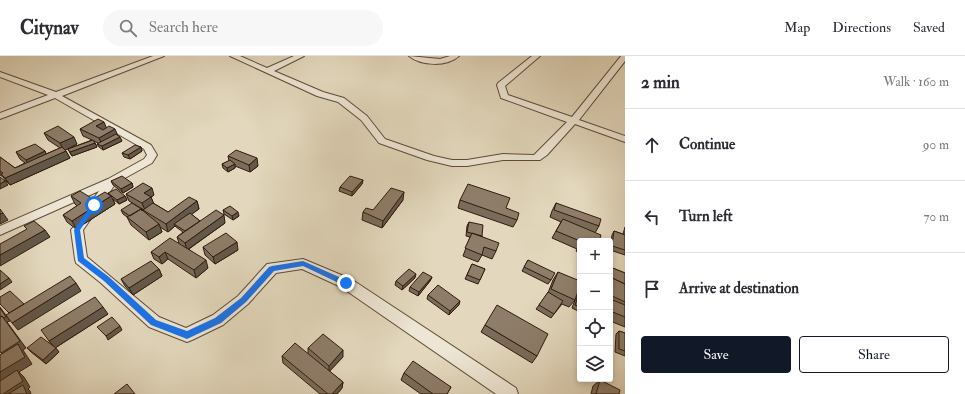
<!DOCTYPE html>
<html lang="en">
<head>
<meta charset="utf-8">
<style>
  body { margin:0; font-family:"IM FELL Double Pica",serif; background:#f7f7f7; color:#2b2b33 }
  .controls { position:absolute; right:12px; bottom:12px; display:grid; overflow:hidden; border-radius:4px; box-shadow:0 2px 6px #0003 }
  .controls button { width:36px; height:36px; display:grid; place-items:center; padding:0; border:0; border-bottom:1px solid #e1e1e2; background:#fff; color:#2b2b33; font:20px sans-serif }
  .stop { position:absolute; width:12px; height:12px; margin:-9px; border:3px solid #1a73e8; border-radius:50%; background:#fff }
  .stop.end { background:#1a73e8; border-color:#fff; box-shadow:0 1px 4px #0008 }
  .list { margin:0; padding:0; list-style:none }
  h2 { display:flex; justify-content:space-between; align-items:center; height:52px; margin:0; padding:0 16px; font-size:17px }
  h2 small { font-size:13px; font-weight:400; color:#7c7c81 }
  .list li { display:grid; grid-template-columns:26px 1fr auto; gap:12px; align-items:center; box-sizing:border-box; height:72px; padding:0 16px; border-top:1px solid #e1e1e2 }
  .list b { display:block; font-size:15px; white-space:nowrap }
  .list em { font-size:13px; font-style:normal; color:#7c7c81 }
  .actions { display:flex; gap:8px; padding:12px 16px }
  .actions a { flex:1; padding:9px 0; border:1px solid #111827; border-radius:4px; text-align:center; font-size:14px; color:#111827 }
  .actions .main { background:#111827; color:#fff }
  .icon { flex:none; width:22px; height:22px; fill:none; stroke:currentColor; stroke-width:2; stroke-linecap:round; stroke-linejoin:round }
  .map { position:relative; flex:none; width:625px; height:338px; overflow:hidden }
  header { display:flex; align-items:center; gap:24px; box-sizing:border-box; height:56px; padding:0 20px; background:#fff; border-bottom:1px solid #e1e1e2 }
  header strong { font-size:19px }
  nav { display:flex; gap:22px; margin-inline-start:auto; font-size:14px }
  .search { width:280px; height:36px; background:#f7f7f7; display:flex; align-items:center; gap:10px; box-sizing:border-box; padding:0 14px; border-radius:22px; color:#7c7c81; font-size:15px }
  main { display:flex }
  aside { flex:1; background:#fff }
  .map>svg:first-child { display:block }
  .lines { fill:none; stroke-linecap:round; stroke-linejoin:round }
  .street-casing { stroke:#5e4a3a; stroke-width:2 }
  .street { fill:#ede6d4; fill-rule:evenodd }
  .wall { fill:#7a6c5a; stroke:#311b0f }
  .shaded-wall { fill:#63584a; stroke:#311b0f }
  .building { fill:#8e7d69; stroke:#311b0f }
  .route { fill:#1a73e8 }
</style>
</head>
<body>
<header>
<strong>Citynav</strong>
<div class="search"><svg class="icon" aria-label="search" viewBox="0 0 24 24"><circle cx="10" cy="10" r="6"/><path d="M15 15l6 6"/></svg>Search here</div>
<nav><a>Map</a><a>Directions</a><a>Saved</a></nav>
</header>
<main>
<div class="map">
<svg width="625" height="338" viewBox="0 0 625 338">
  <rect width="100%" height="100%" fill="#e3d8bd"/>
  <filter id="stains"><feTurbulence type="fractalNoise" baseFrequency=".005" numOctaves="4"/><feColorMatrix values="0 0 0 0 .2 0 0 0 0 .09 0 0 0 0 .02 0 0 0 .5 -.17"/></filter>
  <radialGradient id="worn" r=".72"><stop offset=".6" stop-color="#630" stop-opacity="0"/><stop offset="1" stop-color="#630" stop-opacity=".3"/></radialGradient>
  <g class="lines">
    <g class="street-casing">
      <path id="street" d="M153 0H164L62 40 151 89 157 99 152 107 116 127 83 174 87 201 159 261 186 272 213 259 238 240 267 208 303 203 351 223 516 332 518 338H496L341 231 302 213 276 217 248 248 223 269 192 284 187 286 149 271 101 227 76 207 75 203 71 174 99 135 0 179V170L108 123 144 103 147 99 144 93 55 42 0 63V57L48 39 0 21V16L56 36Z
        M230 0H240L267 12 294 0H304L274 15 323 36 344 42 367 60 385 83 434 100 452 104H467L503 98 534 99 567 66 501 42 497 29 498 27 532 0H540L505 30 508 39 572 61 621 0H625V5L579 64 625 80V86L575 68 547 99 540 104H503L467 110H452L427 104 379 87 361 64 338 46 317 40Z
        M409 0 440 3 450 0H459C447 11 421 10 409 0Z"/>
    </g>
    <use href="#street" class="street"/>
  </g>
  <path class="wall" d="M106 72 117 79 122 85 103 94 99 91 97 88 98 87 94 85 97 91 72 100 70 97 68 93 92 84 83 80 80 73Z
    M44 77 77 88 65 94 70 102 10 129 6 125 3 121 0 119V101L15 112 25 107 20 103 16 96 45 95 46 98 60 92 48 84Z
    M141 91 142 95 130 103 124 101 122 97Z
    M228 100 258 110 250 116 235 110V112L228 116 223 112 222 108 229 105Z
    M363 124 362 128 352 140 339 135 340 131Z
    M111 125 132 127 133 131 123 137 113 129Z
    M108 137 125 140 127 144 119 148 113 143 115 148 76 173 67 166 63 159 77 150 75 148 71 140 93 143 109 139Z
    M126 138 154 139 151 141 153 147 168 156 197 145 199 153 191 158 200 165 225 167 189 193 208 212 196 222 168 203 162 208 154 203 151 196 179 187 177 181 183 176 176 171 175 170 168 176 160 171 162 176 149 184 131 169 127 161 123 158 121 154H144L129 145Z
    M403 144 382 172 362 164 363 156 373 154Z
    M460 144 506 152 517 164 513 171 458 152Z
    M556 147 599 170 595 177 580 185V197L576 195 577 193 552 182 561 166 550 161 552 155Z
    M223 154 239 160 233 164 224 158Z
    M469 166 482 180 496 195 492 203 482 199 478 206 463 200 470 181 466 180 467 170Z
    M625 171V199L610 194 612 179 614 175 623 178Z
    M203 191 238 194 215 208 205 199Z
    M528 204 551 224 548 228 522 215Z
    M472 208 485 213 478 228 465 223Z
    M610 211 625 217V271L610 265Z
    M159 213 162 220 133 239 125 230 121 223Z
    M558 216 576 243 580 233V256L572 252 575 244 569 251 562 248 551 262 536 253 548 237 553 224Z
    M432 221 430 225 418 240 409 235 410 231Z
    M415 222 402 234 395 229 396 225Z
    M428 239 459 249 449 259 427 243Z
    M108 258 55 292 59 296 46 308 31 296 27 292 52 289 49 285Z
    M485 269 537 300 532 307 481 276Z
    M619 275 625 277V300L615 296 616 278Z
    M308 292 343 301 329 315 343 326 342 332 337 338H320L283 307 282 300 308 298Z
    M404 317 451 331 447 338H421L401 324Z
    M600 324 619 338H591L593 330Z"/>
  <path class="shaded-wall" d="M104 66 107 73 99 78 96 70Z
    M115 73 118 80 102 89 99 82Z
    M74 81 77 88 64 95 60 87Z
    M120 81 122 85 103 94 102 90Z
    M95 87 97 91 72 100 70 96Z
    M141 91 142 95 130 103 128 99Z
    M45 95 48 102 66 95 70 102 10 129 5 122 30 111 26 104Z
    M257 102 258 110 250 116 249 109Z
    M235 108V112L228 116 227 112Z
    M363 124 362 128 352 140V136Z
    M5 125 8 129 0 133V128Z
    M132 127 133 131 123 137 121 133Z
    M152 132 154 139 151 141 154 148 145 154 142 147 144 137Z
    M404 136 403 144 382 172 383 165Z
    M111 140 115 148 76 173 72 165Z
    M125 140 127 144 119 148 117 144Z
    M197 145 199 153 177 169 174 168 175 170 168 176 166 168Z
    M238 156 239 160 233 164 232 160Z
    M3 157 8 164 0 168V158Z
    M224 159 225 167 187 194 185 187Z
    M159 168 162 176 149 184 146 176Z
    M45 174 50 181 0 210V199Z
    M237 186 238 194 215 208 213 201Z
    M165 196 168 203 162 208 159 201Z
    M206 204 208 212 196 222 194 214Z
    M159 213 162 220 133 239 129 232Z
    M416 218 415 222 402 234 403 230Z
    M432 221 430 225 418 240 419 236Z
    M9 222 12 226 0 234V228Z
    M76 227 81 235 18 274 12 267Z
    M460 245 459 249 449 259 450 255Z
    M0 251 10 265 7 266 26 292 23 294 32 308 19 316 24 321 30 331 28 333 30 335 31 338H3L0 328V316L9 304 1 297Z
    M103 251 108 258 55 292 49 285Z
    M120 270 122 274 108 284 106 280Z
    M56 292 59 296 46 308 43 304Z
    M343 294V301L329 316V310Z
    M343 326 342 332 337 338H332Z"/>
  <path class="building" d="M98 63 104 66 96 70 103 74 109 70 115 73 99 82 80 73Z
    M58 70 74 81 60 87 44 77Z
    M116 78 120 81 102 90 97 88Z
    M93 84 95 87 70 96 68 93Z
    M35 88 45 95 26 104 16 96Z
    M135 89 141 91 128 99 122 97Z
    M62 91 66 95 5 122 1 118 3 117 0 115V101L15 112Z
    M236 94 257 102 249 109 228 100Z
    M230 104 235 108 227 112 222 108Z
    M122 120 132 127 121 133 111 125Z
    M350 120 363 124 352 136 340 131Z
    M0 121 5 125 0 128Z
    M143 127 152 132 144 137 151 141 142 147 126 138Z
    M468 128 510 142 506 152 519 157 517 164 460 144Z
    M391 132 404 136 383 165 363 156 366 152 373 154Z
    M116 133 125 140 117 144 108 137Z
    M80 135 93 143 105 136 111 140 72 165 63 159 81 147 71 140Z
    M189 141 197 145 166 168 143 154 153 147 168 156Z
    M132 147 143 154 142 155 141 153 130 160 121 154Z
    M556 147 601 163 599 170 554 154Z
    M230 150 238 156 232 160 223 154Z
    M0 153 3 157 0 158Z
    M141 153 159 168 146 176 127 161Z
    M216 154 224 159 185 187 177 181Z
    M190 157 200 165 185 175 174 168Z
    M563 163 601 179 599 185H580L556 175Z
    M34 165 45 174 0 199V188L27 173 24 170Z
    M469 166 483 169 482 180 467 176Z
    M614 175 625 179V194L612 190Z
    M226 177 237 186 213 201 203 191Z
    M472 177 499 187 496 195 484 191 482 199 465 192Z
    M170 182 206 204 194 214 165 196 159 201 151 196Z
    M528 204 555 217 551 224 524 211Z
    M151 205 159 213 129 232 121 223Z
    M472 208 485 213 480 224 467 219Z
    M610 211 625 217V228L610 221Z
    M409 213 416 218 403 230 396 225Z
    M0 214 9 222 0 228Z
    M423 216 432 221 419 236 410 231Z
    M558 216 580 225V230L575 244 551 233Z
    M70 220 76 227 12 267 6 259Z
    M610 221 625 228V246L610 239Z
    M438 229 460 245 450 255 428 239Z
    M10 235 24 248 9 257 0 248V241Z
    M580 235V251L575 249Z
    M548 236 563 245 554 258 539 249Z
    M95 241 103 251 49 285 41 274Z
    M610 243 625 249V261L610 255Z
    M497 249 548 278 537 300 485 269Z
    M0 252 6 261 4 262 2 260 0 261Z
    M2 260 20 285 1 297 0 295V261Z
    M112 261 120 270 106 280 97 271Z
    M619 275 625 277V295L619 293Z
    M323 278 343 294 329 310 308 292Z
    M41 281 56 292 43 304 27 292Z
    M295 287 343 326 332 338H328L282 300Z
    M18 288 25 301 0 316V299Z
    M413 305 451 331 447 338H433L404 317Z
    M17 314 23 325 3 338H0V325Z
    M600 324 620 334 619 338H596Z
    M127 328 135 338H114Z
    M23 329 27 338H8Z"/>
  <path class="route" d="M94 147 97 149 80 174 84 202 109 221 156 264 187 275 215 262 241 242 269 211 272 210 303 205 348 225 350 227 346 230 343 229 303 210 274 215 246 246 221 267 187 283 151 269 104 225 78 205 74 174 92 148Z"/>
  <rect width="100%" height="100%" filter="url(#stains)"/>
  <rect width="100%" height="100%" fill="url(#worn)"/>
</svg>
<div class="controls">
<button>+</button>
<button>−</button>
<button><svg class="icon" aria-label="locate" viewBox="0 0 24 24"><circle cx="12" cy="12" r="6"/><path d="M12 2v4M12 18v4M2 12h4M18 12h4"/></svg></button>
<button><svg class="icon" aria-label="layers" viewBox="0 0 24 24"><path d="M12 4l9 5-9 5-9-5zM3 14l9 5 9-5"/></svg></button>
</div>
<div class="stop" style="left:94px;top:149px"></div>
<div class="stop end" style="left:346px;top:227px"></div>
</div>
<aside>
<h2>2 min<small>Walk · 160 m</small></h2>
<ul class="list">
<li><svg class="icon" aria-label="ahead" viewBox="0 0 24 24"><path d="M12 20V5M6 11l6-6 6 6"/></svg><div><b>Continue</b></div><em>90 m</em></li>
<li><svg class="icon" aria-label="left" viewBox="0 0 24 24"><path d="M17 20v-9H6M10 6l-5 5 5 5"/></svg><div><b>Turn left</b></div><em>70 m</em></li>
<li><svg class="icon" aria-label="arrive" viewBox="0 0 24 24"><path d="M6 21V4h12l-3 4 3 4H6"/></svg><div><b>Arrive at destination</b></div></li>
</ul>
<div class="actions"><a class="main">Save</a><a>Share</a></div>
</aside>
</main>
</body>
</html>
